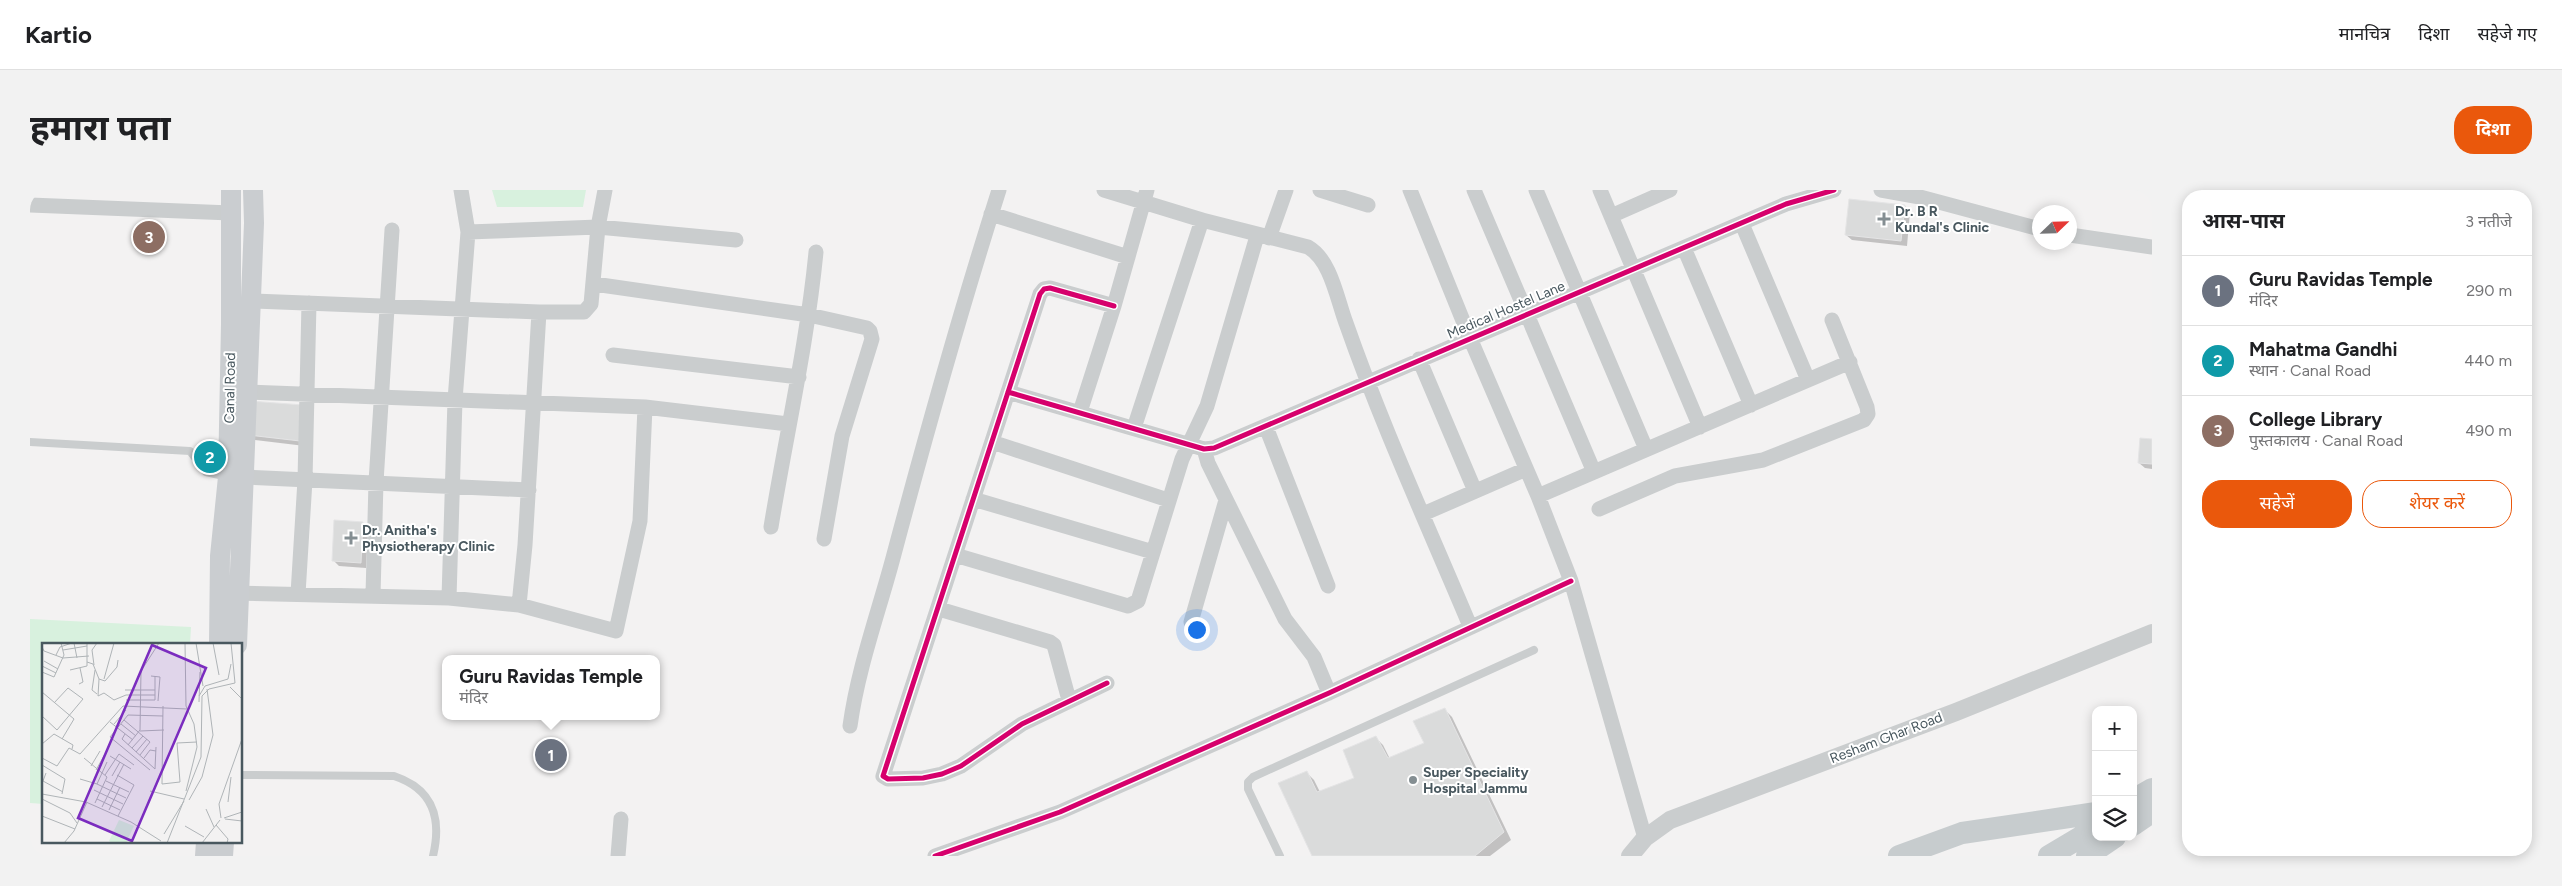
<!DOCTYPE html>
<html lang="hi">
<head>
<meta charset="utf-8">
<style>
  body { margin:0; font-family:Figtree,"Noto Sans Devanagari",sans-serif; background:#f2f2f2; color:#202124 }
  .controls { position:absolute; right:15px; bottom:15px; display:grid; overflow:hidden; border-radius:10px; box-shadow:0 2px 12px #0003 }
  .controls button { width:45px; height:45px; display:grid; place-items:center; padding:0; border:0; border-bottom:1px solid #e0e0e0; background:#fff; color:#202124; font:25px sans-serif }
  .compass { position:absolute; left:2002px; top:15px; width:45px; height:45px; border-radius:50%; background:#fff; box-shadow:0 2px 12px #0003; rotate:67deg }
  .you { position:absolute; left:1166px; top:439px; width:18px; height:18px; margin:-12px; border:4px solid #fff; border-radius:50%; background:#1a73e8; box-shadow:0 0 0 8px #1a73e833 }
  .badge { display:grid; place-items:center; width:32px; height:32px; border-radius:50%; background:#ea580c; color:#fff; font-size:16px; font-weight:700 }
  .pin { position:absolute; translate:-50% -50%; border:2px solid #fff; box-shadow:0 1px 5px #0006 }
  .popup { position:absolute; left:412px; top:465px; width:218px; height:65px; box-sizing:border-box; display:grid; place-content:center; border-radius:10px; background:#fff; filter:drop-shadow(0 1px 4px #0005); font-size:16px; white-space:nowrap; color:#757577 }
  .popup b { font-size:19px; color:#202124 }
  .popup::after { content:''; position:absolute; left:50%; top:100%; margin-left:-10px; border:10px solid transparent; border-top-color:#fff }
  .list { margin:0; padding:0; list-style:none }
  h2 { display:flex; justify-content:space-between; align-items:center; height:65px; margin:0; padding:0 20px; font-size:21px }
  h2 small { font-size:16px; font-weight:400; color:#757577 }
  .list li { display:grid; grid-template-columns:32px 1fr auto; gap:15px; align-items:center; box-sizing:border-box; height:70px; padding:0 20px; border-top:1px solid #e0e0e0 }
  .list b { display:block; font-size:19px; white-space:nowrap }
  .list p { margin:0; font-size:16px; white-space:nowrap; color:#757577 }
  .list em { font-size:16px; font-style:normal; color:#757577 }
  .actions { display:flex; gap:10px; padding:15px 20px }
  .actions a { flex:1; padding:11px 0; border:1px solid #ea580c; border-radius:20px; text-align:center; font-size:18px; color:#ea580c }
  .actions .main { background:#ea580c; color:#fff }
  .icon { flex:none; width:28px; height:28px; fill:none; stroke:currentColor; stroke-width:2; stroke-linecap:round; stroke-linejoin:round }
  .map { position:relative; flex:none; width:2122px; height:666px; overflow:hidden; border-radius:20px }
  header { display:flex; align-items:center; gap:30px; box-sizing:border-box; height:70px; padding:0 25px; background:#fff; border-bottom:1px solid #e0e0e0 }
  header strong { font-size:24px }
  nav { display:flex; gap:28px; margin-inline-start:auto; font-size:18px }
  .intro { display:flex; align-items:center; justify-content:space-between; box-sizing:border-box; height:120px; padding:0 30px }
  h1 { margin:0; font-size:35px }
  .button { padding:12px 22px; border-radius:20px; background:#ea580c; color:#fff; font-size:18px; font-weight:700 }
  main { display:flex; gap:30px; padding:0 30px }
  aside { flex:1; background:#fff; border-radius:20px; box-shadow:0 2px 12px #0003 }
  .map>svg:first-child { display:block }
  .green { fill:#d8f1de }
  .shadow { fill:#0003 }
  .building { fill:#dadbdb; stroke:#e4e4e5 }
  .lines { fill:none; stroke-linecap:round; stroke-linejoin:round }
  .service { stroke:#cacdce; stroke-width:8 }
  .minor { stroke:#cacdce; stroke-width:15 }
  .tertiary { stroke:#cacdce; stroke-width:18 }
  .secondary { stroke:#cacdd0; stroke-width:20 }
  .primary { stroke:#c7ccce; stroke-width:22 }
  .cycleway-casing { stroke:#fff; stroke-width:8 }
  .cycleway { stroke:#d6006c; stroke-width:5 }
  .poi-dot { fill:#848e92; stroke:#fff; stroke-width:2 }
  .labels { text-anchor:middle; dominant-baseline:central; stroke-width:4; stroke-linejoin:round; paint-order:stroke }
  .poi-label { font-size:14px; font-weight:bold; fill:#49585f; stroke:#fff; text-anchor:start }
  .street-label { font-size:14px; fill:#49585f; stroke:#fff }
  .inset-road { fill:none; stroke:#afb4b7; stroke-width:1 }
  .view { fill:#7b2cbf; fill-opacity:0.15; stroke:#7b2cbf; stroke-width:2.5 }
  .inset-edge { fill:none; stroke:#49585f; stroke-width:2.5 }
</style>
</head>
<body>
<header>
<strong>Kartio</strong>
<nav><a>मानचित्र</a><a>दिशा</a><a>सहेजे गए</a></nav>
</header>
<div class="intro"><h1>हमारा पता</h1><a class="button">दिशा</a></div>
<main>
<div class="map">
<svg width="2122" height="666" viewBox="0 0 2122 666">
  <rect width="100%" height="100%" fill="#f3f2f2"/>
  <path class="green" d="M462 0H556L553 17H467Z
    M0 429 161 437 160 455H14V614L0 613Z"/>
  <path class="shadow" d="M1875 16 1880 22 1877 56 1822 50 1816 45Z
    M221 213 275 256 225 250Z
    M2122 250V279L2115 278 2109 273Z
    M333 333 338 339 336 378 309 376 303 370Z
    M1414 519 1422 527 1481 650 1460 666H1283L1276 582 1284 590 1290 602 1326 589 1346 548 1353 555 1360 569 1396 553Z"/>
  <path class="building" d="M1819 9 1875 15 1871 51 1815 45Z
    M220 211 273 215 270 251 218 245Z
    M2110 248 2122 249V274L2108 273Z
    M304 330 333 332 331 373 302 371Z
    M1415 518 1474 642 1445 666H1282L1248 593 1277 581 1287 602 1324 588 1313 560 1346 546 1358 568 1394 553 1383 531Z"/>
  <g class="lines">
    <path class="service" d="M0 252 160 261 176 282 198 287
      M211 585 364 586C403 599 412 628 403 666
      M1250 666 1218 599V592L1223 587 1504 460"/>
    <path class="minor" d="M1074 0 1172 30 1278 57C1301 70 1307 109 1316 133 1352 236 1398 336 1440 436
      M1290 0 1338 15
      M1380 0 1440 148 1508 306 1541 391 1615 648
      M1444 0 1564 282 1820 172
      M1506 0 1616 259
      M1570 0 1670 237
      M1851 0 1890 7 2010 39
      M0 15 201 23
      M961 24 1098 67
      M1581 26 1640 0
      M1712 34 1778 190
      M438 42 568 37 706 50
      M2040 45 2122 57
      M1239 48 1256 0
      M1654 58 1721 215
      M564 94 779 125 837 138 840 141 842 149 812 246 794 349
      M221 111 509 122H554L561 114 568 37 575 0
      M583 165 769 187
      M1389 169 1445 301
      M217 202 615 217 758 234
      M978 202 1174 259 1184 258 1756 14 1804 0
      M1050 222 1084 116 1117 0
      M1236 237 1298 396
      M1104 238 1172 30
      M962 252 1138 310
      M1174 259 1178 273 1255 429 1284 467 1299 503
      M214 287 499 300
      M1508 306 1564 282
      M943 309 1123 362
      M1569 319 1645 286 1733 270 1834 230 1838 224 1837 217 1802 130
      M1393 324 1496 279
      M741 337C756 245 777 155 786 62
      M925 365 1098 416 1108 411 1152 269 1177 216 1227 46
      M200 403 419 408 489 415 586 441 610 331 615 217
      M268 404 275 290 279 113
      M343 405 346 292 362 40
      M419 408 425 210 438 42 431 0
      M489 415 495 355 509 122
      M909 419 1020 452 1024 455 1039 510
      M1161 432 1196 310
      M1077 493 992 534 931 576 912 584 893 588 858 589 853 586 1010 104 1014 99 1020 98 1084 116
      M820 536C828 478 848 424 863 368 896 244 930 122 969 0
      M588 666 591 629
      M905 666 1030 622 1299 503 1541 391"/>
    <path class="tertiary" d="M1600 666 1615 648 1640 630 1926 522 2122 443"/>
    <path class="secondary" d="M189 455 190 366 198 287 201 134V0
      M207 455 224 33 223 0
      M175 666 176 652
      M193 666 194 652"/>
    <path class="primary" d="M2103 610 2122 599
      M2103 635 2122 622
      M1869 666 1932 643 2066 623
      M2019 666 2066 638
      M2057 666 2085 647"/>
    <g class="cycleway-casing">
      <path id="cycleway" d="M978 202 1174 259 1184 258 1756 14 1804 0
        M1077 493 992 534 931 576 912 584 893 588 858 589 853 586 1010 104 1014 99 1020 98 1084 116
        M905 666 1030 622 1299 503 1541 391"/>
    </g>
    <use href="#cycleway" class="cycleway"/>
  </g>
  <g class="poi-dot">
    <path d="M1851.5 21.5h5v5h5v5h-5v5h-5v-5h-5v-5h5z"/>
    <path d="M318.5 340.5h5v5h5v5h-5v5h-5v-5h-5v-5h5z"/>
    <circle cx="1383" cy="590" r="5"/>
  </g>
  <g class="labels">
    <g class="poi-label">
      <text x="1865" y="21">Dr. B R<tspan x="1865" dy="16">Kundal's Clinic</tspan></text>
      <text x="332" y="340">Dr. Anitha's<tspan x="332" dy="16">Physiotherapy Clinic</tspan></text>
      <text x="1393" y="582">Super Speciality<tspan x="1393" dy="16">Hospital Jammu</tspan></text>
    </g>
    <g class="street-label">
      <text transform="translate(1476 120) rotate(-23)">Medical Hostel Lane</text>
      <text transform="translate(200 198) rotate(-89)">Canal Road</text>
      <text transform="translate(1856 548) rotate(-21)">Resham Ghar Road</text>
    </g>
  </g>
  <g transform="translate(12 453)">
    <rect width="200" height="200" fill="#f3f2f2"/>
    <path d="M77 177 92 183 84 200H70L67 198Z" fill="#d8f1de"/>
    <path class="inset-road" d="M32 0 35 15M45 0V19M143 0 144 63 152 81 155 104 144 148M154 0 161 43M171 0 177 32M0 4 2 8 21 15 47 13M21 7 45 3M14 12 18 4 30 0M76 17 75 24 63 38 57 36 56 53 62 50 72 57 84 52H113M2 18 16 26M52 22 50 7 55 0M0 23 14 30M28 27 45 23V19L51 21 57 36M53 27 50 47 55 51M0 29 12 34 22 12 19 0M109 33 118 34 116 58M62 36 72 0M37 41 41 39 38 25M188 44 200 56M83 47H113M0 49 32 76 20 96M157 53 163 43 186 36 189 21M84 57H113V33M157 59 158 29M121 63 120 141 138 139 135 100 155 99M0 73 15 87 41 56 26 45 12 60M82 77 108 99 98 112M68 79 91 97M72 81 84 67M79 81 94 93M98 88 122 87M83 91 80 96 113 126 114 104M0 101 12 91 31 102 30 106M86 102 98 87 99 28 117 0M90 105 101 93M94 109 105 96M68 113 89 126M0 115 15 123 27 105 38 111 81 63 145 66M42 115 65 134 53 160M102 115 108 107 114 108M0 122 23 136 20 151M49 123 58 108M54 127 63 111M108 127 68 94 86 72 121 73M4 130 1 138 21 149M63 132 77 111 92 122M75 132 92 142 76 173M70 133 78 119M38 136 55 141 84 155M64 138 87 149M55 141 65 119M52 147 81 161M108 148 142 156M0 151 44 159 89 179 119 198M0 156 28 170 35 180M55 156 78 167M147 157 160 134 171 92 165 46M186 159 189 134M60 164 82 121M164 166 172 184M67 167 78 144M0 173 33 186M179 175 177 161 200 96M182 175 200 169M183 176 200 178M174 182 186 196 185 200M143 183 162 194M122 191 142 158M22 200 32 188 45 159M125 200 159 114 160 53 167 46 193 40 189 0M160 200 178 177"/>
    <path class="view" d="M110 2 164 25 90 198 36 175Z"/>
    <rect width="200" height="200" class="inset-edge"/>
  </g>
</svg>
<div class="controls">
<button>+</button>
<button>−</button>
<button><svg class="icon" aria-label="layers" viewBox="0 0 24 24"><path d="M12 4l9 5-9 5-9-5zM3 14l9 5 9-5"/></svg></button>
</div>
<svg class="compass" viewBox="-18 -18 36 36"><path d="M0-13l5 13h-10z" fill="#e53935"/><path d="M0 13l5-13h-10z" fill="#757577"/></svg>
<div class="you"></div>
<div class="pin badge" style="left:521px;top:565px;background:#6b7280">1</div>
<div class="popup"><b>Guru Ravidas Temple</b>मंदिर</div>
<div class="pin badge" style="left:180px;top:267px;background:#0f9aa8">2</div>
<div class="pin badge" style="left:119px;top:47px;background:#8d6e63">3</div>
</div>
<aside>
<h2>आस-पास<small>3 नतीजे</small></h2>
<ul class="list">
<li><span class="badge" style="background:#6b7280">1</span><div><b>Guru Ravidas Temple</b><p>मंदिर</p></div><em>290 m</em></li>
<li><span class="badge" style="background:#0f9aa8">2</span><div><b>Mahatma Gandhi</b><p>स्थान · Canal Road</p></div><em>440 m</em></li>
<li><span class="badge" style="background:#8d6e63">3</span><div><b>College Library</b><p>पुस्तकालय · Canal Road</p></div><em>490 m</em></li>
</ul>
<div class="actions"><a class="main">सहेजें</a><a>शेयर करें</a></div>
</aside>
</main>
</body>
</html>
